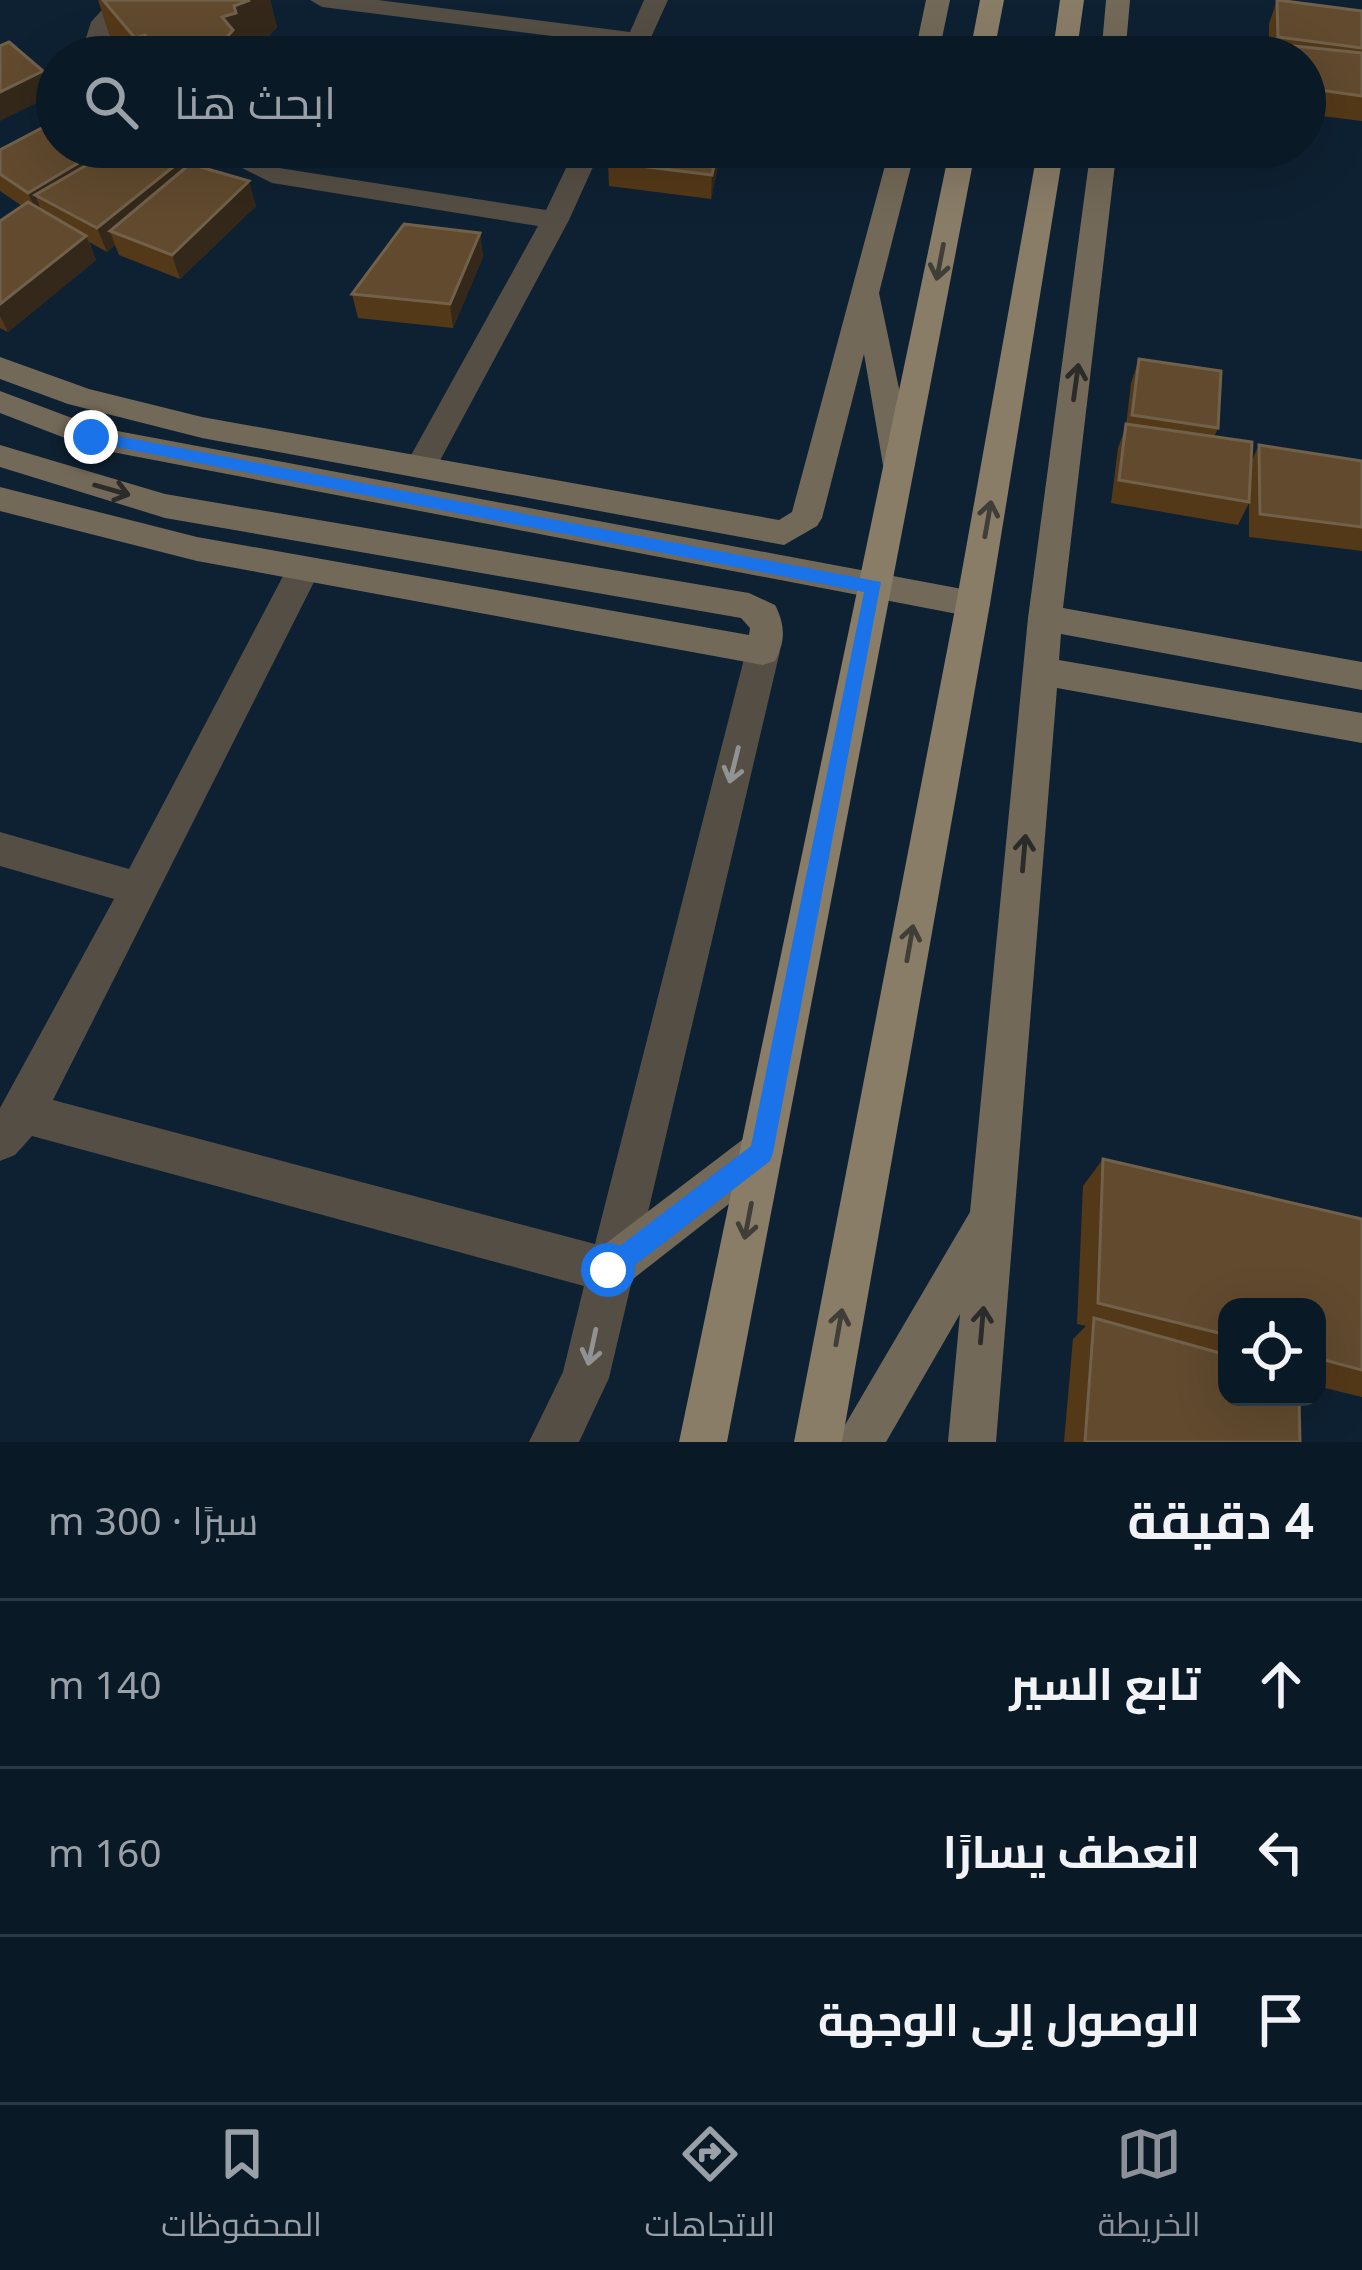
<!DOCTYPE html>
<html lang="ar">
<head>
<meta charset="utf-8">
<style>
  body { margin:0; font-family:"Noto Sans",Cairo,sans-serif; background:#13222e; color:#f1f3f6; direction:rtl }
  .controls { position:absolute; right:36px; bottom:36px; display:grid; overflow:hidden; border-radius:24px; box-shadow:0 12px 48px #0002 }
  .controls button { width:108px; height:108px; display:grid; place-items:center; padding:0; border:0; border-bottom:3px solid #2a3843; background:#0a1926; color:#f1f3f6; font:60px sans-serif }
  .stop { position:absolute; width:36px; height:36px; margin:-27px; border:9px solid #1a73e8; border-radius:50%; background:#fff }
  .stop.end { background:#1a73e8; border-color:#fff; box-shadow:0 3px 12px #0008 }
  .list { margin:0; padding:0; list-style:none }
  h2 { display:flex; justify-content:space-between; align-items:center; height:156px; margin:0; padding:0 48px; font-size:51px }
  h2 small { font-size:39px; font-weight:400; color:#99a0a7 }
  .list li { display:grid; grid-template-columns:78px 1fr auto; gap:36px; align-items:center; box-sizing:border-box; height:168px; padding:0 48px; border-top:3px solid #2a3843 }
  .list b { display:block; font-size:45px; white-space:nowrap }
  .list em { font-size:39px; font-style:normal; color:#99a0a7 }
  .icon { flex:none; width:66px; height:66px; fill:none; stroke:currentColor; stroke-width:2; stroke-linecap:round; stroke-linejoin:round }
  .map { position:relative; flex:none; width:1362px; height:1442px; overflow:hidden; direction:ltr }
  .search { position:absolute; background:#0a1926; box-shadow:0 12px 48px #0002; left:36px; right:36px; top:36px; height:132px; display:flex; align-items:center; gap:30px; box-sizing:border-box; padding:0 42px; border-radius:66px; color:#99a0a7; font-size:45px }
  .sheet { height:660px; background:#0a1926 }
  nav { display:flex; justify-content:space-around; align-items:center; box-sizing:border-box; height:168px; border-top:3px solid #2a3843; background:#0a1926; font-size:33px; color:#99a0a7 }
  nav a { display:grid; justify-items:center; gap:6px }
  nav .on { color:#8c9099 }
  .map>svg:first-child { display:block }
  .lines { fill:none; stroke-linecap:round; stroke-linejoin:round }
  .street { fill:#554e44; fill-rule:evenodd }
  .secondary { fill:#736958; fill-rule:evenodd }
  .primary { fill:#8a7d68; fill-rule:evenodd }
  .wall { fill:#543918 }
  .shaded-wall { fill:#332819 }
  .building { fill:#614a2e; stroke:#71604a; stroke-width:3 }
  .oneway { stroke:#403e38 }
  .oneway2 { stroke:#2b2b2a }
  .oneway3 { stroke:#909293 }
  .route { fill:#1a73e8 }
</style>
</head>
<body>
<div class="map">
<svg width="1362" height="1442" viewBox="0 0 1362 1442">
  <rect width="100%" height="100%" fill="#0e2132"/>
  <g class="lines">
    <path class="street" d="M111 0H136L114 24 104 57H80L91 22Z
      M310 0H378L630 32 644 0H668L642 57H618L623 45 322 7Z
      M199 147H233L279 168 546 210 576 147H602L569 220 436 468 431 476H409L404 468 538 226 272 183Z
      M303 557 315 561 320 570 53 1100 595 1244 746 651 751 641 763 637 775 641 780 651 609 1378 579 1442H529L563 1372 584 1286 32 1136 15 1155 0 1161V1108L114 899 0 866V832L129 869 291 561Z"/>
    <path class="secondary" d="M926 0H950L938 57H914Z
      M1106 0H1130L1125 57H1101Z
      M890 147H916L879 293 915 465 910 473H888L883 465 864 354 822 518 817 526 784 545 202 438 68 404 0 379V357L89 389 202 417 779 520 792 512Z
      M1091 147H1117L1063 608 1362 662V690L1061 634 1059 660 1362 713V743L1057 688 996 1442H948L960 1314 886 1442H835L970 1212 1028 618Z
      M0 391 96 427 973 591 985 595 990 604 985 613 973 617 91 448 0 413Z
      M0 445 165 494 749 593 775 605C785 624 786 641 775 661L763 665 197 561 0 511V487L197 537 749 635 750 628 741 618 165 518 0 467Z
      M761 1130 776 1137 783 1152 776 1167 624 1286 608 1293 592 1286 585 1270 592 1254 746 1137Z"/>
    <path class="primary" d="M980 0H1004L993 57H969Z
      M1060 0H1084L1076 57H1052Z
      M950 147H976L727 1442H679Z
      M1038 147H1064L990 604 842 1442H794L956 604Z"/>
  </g>
  <path class="wall" d="M98 0H270L277 27 261 45 246 51 248 57H128L109 34Z
    M1277 0 1362 11V121L1305 114V57H1261L1266 43H1269V24Z
    M722 147 711 199 609 186 608 162Z
    M0 150 186 168 256 206 180 279 119 255 115 245 107 252 89 242 96 260 8 332 0 328V221L22 206 0 191Z
    M480 233 483 257 453 328 358 318 352 294Z
    M1139 359 1218 428 1214 437 1251 462 1259 445 1362 461V551L1249 537V503L1238 525 1111 503 1118 448 1126 426 1131 383Z
    M1103 1159 1362 1219V1397L1317 1386V1307H1227V1397L1300 1442H1064L1073 1339 1086 1326 1077 1324 1083 1186Z"/>
  <path class="shaded-wall" d="M250 0H270L277 27 261 45 246 51 248 57H208L222 17 234 6Z
    M145 35 152 57H141L135 38Z
    M43 71 53 95 0 121V92Z
    M105 147H142L35 195 43 214 39 217 28 193Z
    M718 147H722L711 199 712 175Z
    M183 159 191 183 110 231 115 245 107 252 97 228Z
    M249 181 256 206 180 279 172 255Z
    M480 233 483 257 453 328 450 304Z
    M86 236 96 260 8 332 0 316V304Z"/>
  <path class="building" d="M103 0H250L234 6 236 13 222 17 233 30 211 56 208 57H163L145 35 135 38Z
    M1277 0 1362 11V48L1278 37Z
    M9 42 43 71 0 92V46Z
    M1266 43 1362 53V96L1305 88V57H1265Z
    M57 120V147H105L28 193 0 174V150Z
    M118 147H157L183 159 97 228 35 195Z
    M615 147H718L712 175 608 162Z
    M190 164 249 181 172 255 110 231Z
    M28 202 86 236 0 304V221Z
    M404 224 480 233 450 304 352 294Z
    M1139 359 1221 371 1218 428 1132 415Z
    M1126 424 1252 442 1249 502 1119 480Z
    M1259 445 1362 461V527L1260 514Z
    M1103 1159 1362 1219V1370L1317 1358V1307H1227V1335L1098 1303Z
    M1094 1318 1227 1355V1397H1299L1300 1442H1085Z"/>
  <defs><path id="oneway-shaft" d="M-6 0H5M1.5-3L5.5 0L1.5 3" fill="none" stroke-width="1.6" stroke-linecap="round" stroke-linejoin="round" transform="scale(3)"/></defs>
  <g class="oneway">
    <use href="#oneway-shaft" transform="translate(940 262) rotate(101)"/>
    <use href="#oneway-shaft" transform="translate(988 519) rotate(-80)"/>
    <use href="#oneway-shaft" transform="translate(910 943) rotate(-80)"/>
    <use href="#oneway-shaft" transform="translate(748 1221) rotate(101)"/>
    <use href="#oneway-shaft" transform="translate(839 1327) rotate(-80)"/>
  </g>
  <g class="oneway2">
    <use href="#oneway-shaft" transform="translate(1076 382) rotate(-82)"/>
    <use href="#oneway-shaft" transform="translate(112 490) rotate(16)"/>
    <use href="#oneway-shaft" transform="translate(1024 853) rotate(-85)"/>
    <use href="#oneway-shaft" transform="translate(982 1325) rotate(-85)"/>
  </g>
  <g class="oneway3">
    <use href="#oneway-shaft" transform="translate(734 765) rotate(104)"/>
    <use href="#oneway-shaft" transform="translate(592 1347) rotate(102)"/>
  </g>
  <path class="route" d="M91 431 881 582 773 1153 770 1161 617 1279 608 1282 600 1279 596 1270 600 1261 751 1146 864 592 85 441 83 437Z"/>
</svg>
<div class="controls">
<button><svg class="icon" aria-label="locate" viewBox="0 0 24 24"><circle cx="12" cy="12" r="6"/><path d="M12 2v4M12 18v4M2 12h4M18 12h4"/></svg></button>
</div>
<div class="stop" style="left:608px;top:1270px"></div>
<div class="stop end" style="left:91px;top:437px"></div>
<div class="search"><svg class="icon" aria-label="search" viewBox="0 0 24 24"><circle cx="10" cy="10" r="6"/><path d="M15 15l6 6"/></svg>ابحث هنا</div>
</div>
<section class="sheet">
<h2>4 دقيقة<small>سيرًا · 300 m</small></h2>
<ul class="list">
<li><svg class="icon" aria-label="ahead" viewBox="0 0 24 24"><path d="M12 20V5M6 11l6-6 6 6"/></svg><div><b>تابع السير</b></div><em>140 m</em></li>
<li><svg class="icon" aria-label="left" viewBox="0 0 24 24"><path d="M17 20v-9H6M10 6l-5 5 5 5"/></svg><div><b>انعطف يسارًا</b></div><em>160 m</em></li>
<li><svg class="icon" aria-label="arrive" viewBox="0 0 24 24"><path d="M6 21V4h12l-3 4 3 4H6"/></svg><div><b>الوصول إلى الوجهة</b></div></li>
</ul>
</section>
<nav>
<a class="on"><svg class="icon" aria-label="map" viewBox="0 0 24 24"><path d="M3 6l6-2 6 2 6-2v14l-6 2-6-2-6 2zM9 4v14M15 6v14"/></svg>الخريطة</a>
<a><svg class="icon" aria-label="directions" viewBox="0 0 24 24"><path d="M12 3l9 9-9 9-9-9zM9 14v-3h6M13 9l2 2-2 2"/></svg>الاتجاهات</a>
<a><svg class="icon" aria-label="saved" viewBox="0 0 24 24"><path d="M7 4h10v16l-5-4-5 4z"/></svg>المحفوظات</a>
</nav>
</body>
</html>
